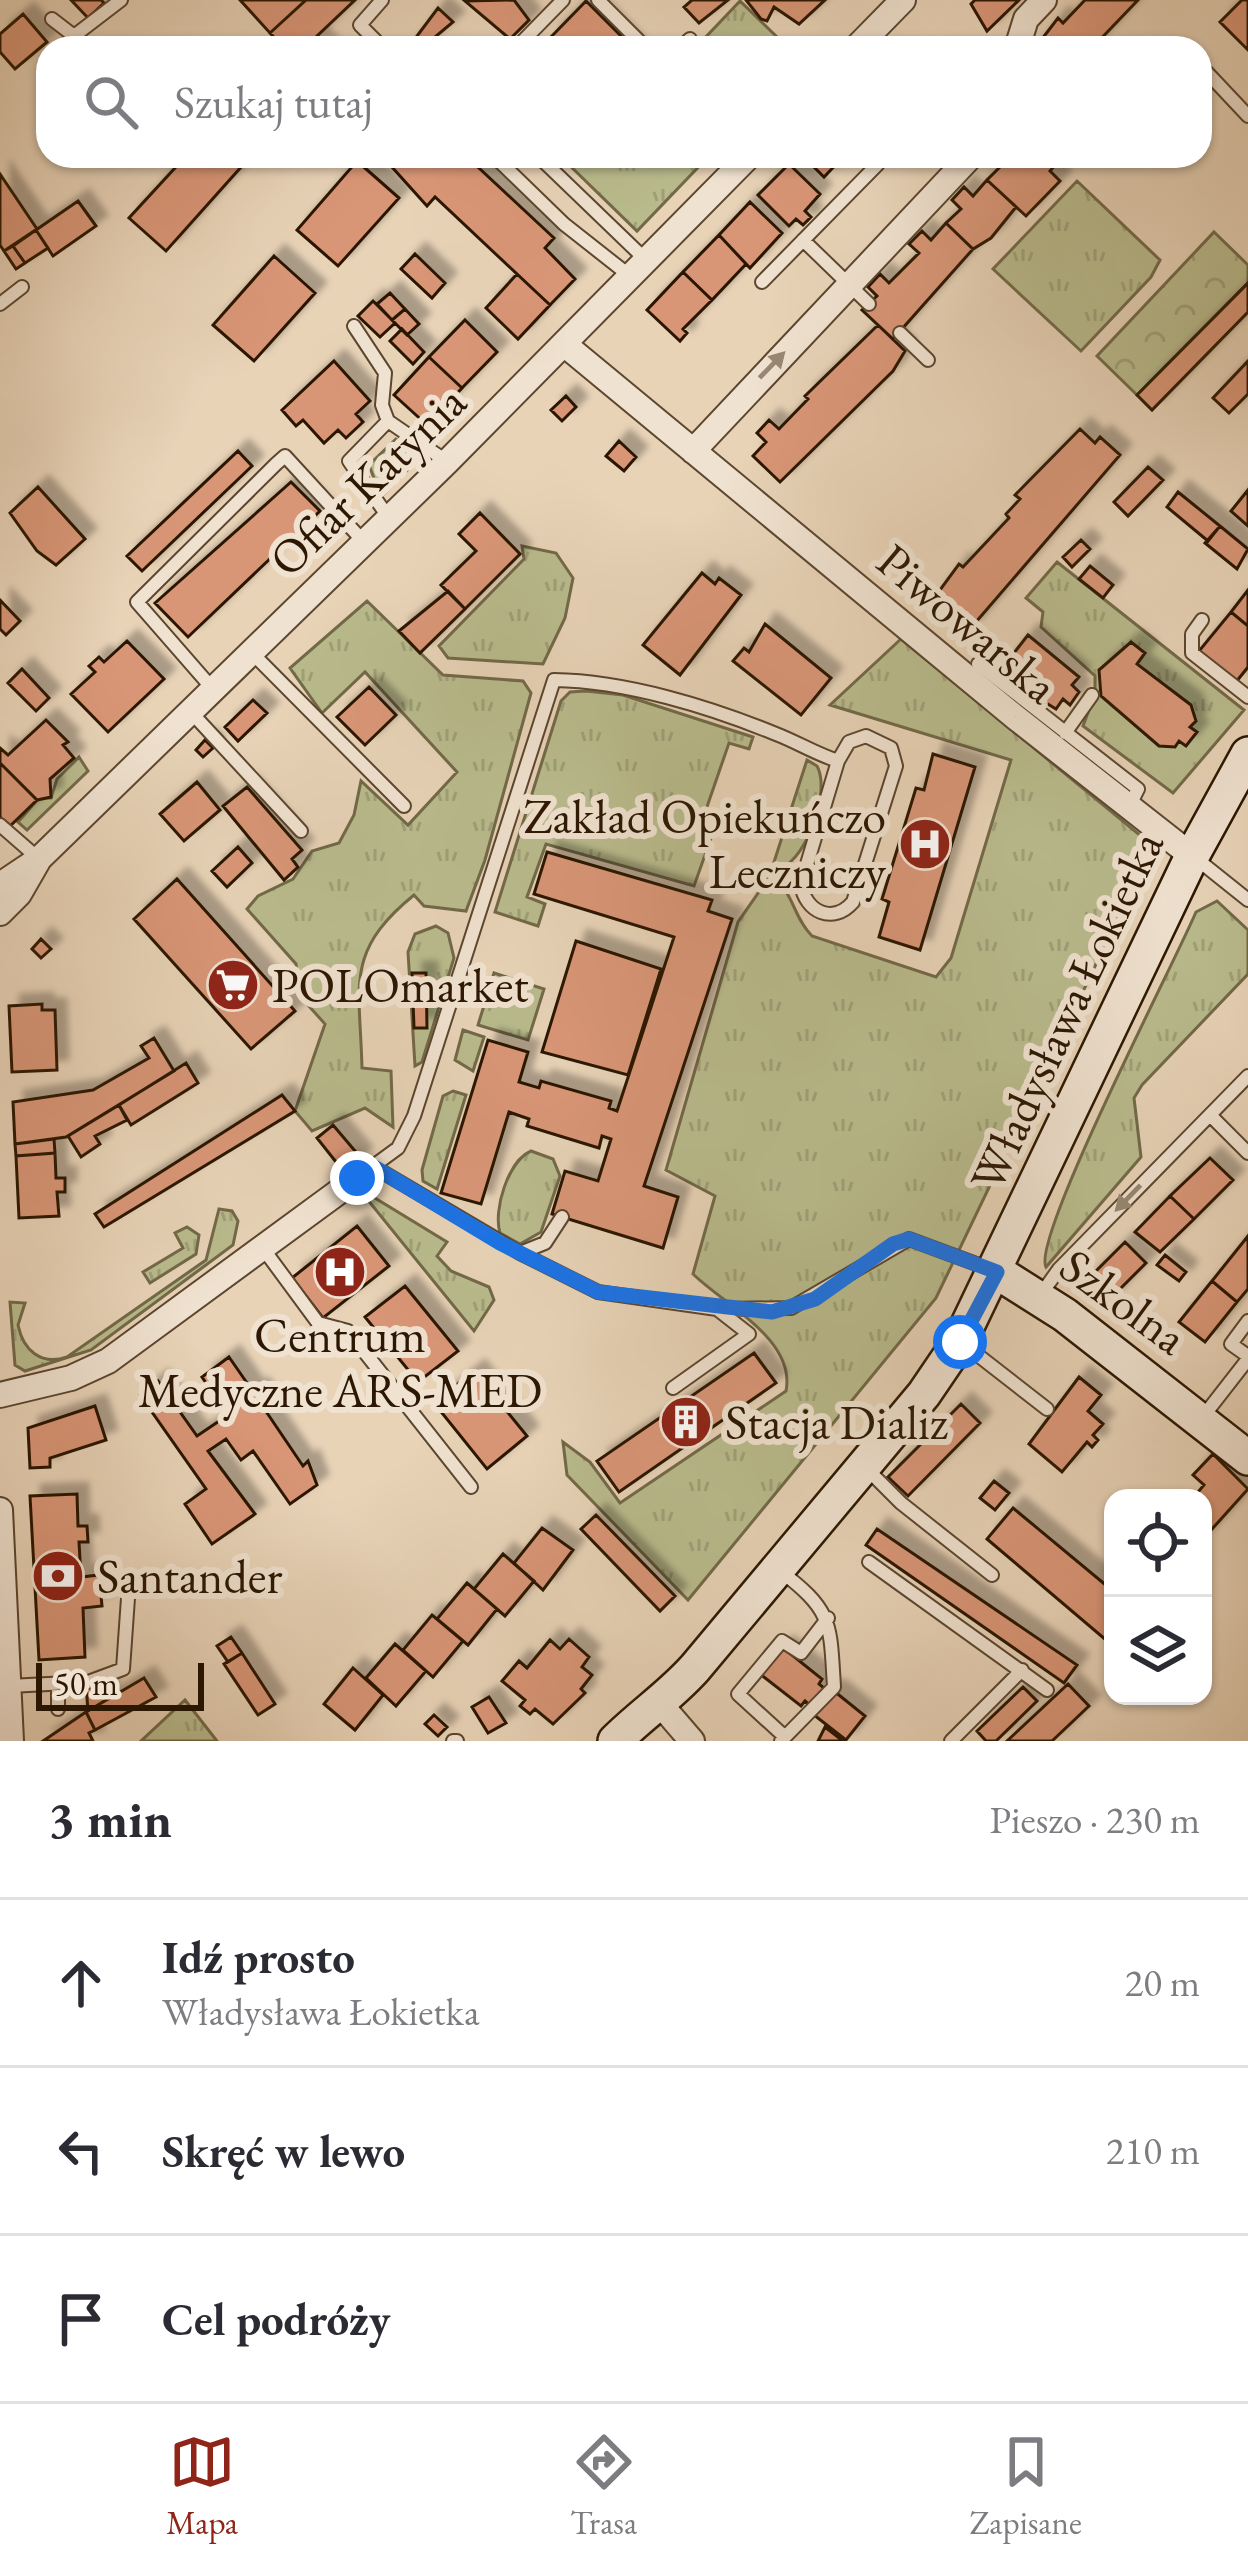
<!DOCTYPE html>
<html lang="pl">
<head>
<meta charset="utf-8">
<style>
  body { margin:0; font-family:"EB Garamond",serif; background:#f2f2f3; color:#2b2b33 }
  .controls { position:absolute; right:36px; bottom:36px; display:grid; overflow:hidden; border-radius:24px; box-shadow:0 3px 9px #0004 }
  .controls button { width:108px; height:108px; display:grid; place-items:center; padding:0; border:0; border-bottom:3px solid #e1e1e2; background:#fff; color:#2b2b33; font:60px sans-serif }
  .scale { position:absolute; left:36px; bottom:30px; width:168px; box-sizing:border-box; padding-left:12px; border:6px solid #2c1702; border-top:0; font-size:33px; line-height:42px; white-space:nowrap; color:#2c1702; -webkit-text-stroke:9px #f0e2d0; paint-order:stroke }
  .stop { position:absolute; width:36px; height:36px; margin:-27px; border:9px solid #1a73e8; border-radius:50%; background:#fff }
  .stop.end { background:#1a73e8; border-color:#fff; box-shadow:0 3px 12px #0008 }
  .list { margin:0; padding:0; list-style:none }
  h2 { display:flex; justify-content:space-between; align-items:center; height:156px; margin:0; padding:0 48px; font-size:51px }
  h2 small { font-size:39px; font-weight:400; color:#7c7c81 }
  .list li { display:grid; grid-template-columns:78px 1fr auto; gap:36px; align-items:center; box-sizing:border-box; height:168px; padding:0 48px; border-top:3px solid #e1e1e2 }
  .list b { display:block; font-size:45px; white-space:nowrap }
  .list p { margin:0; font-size:39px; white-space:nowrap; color:#7c7c81 }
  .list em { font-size:39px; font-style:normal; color:#7c7c81 }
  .icon { flex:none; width:66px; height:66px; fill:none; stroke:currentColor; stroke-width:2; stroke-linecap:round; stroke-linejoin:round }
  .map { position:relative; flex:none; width:1248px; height:1741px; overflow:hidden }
  .search { position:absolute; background:#fff; box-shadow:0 3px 9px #0004; left:36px; right:36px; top:36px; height:132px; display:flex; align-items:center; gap:30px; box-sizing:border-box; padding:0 42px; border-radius:36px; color:#7c7c81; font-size:45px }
  .sheet { height:660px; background:#fff }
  nav { display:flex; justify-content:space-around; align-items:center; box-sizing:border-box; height:168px; border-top:3px solid #e1e1e2; background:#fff; font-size:33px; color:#7c7c81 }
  nav a { display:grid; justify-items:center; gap:6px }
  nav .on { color:#8f2418 }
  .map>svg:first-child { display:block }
  .grass { fill:url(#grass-tufts); stroke:#726948; stroke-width:3 }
  .forest { fill:url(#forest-crowns); stroke:#726948; stroke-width:3 }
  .building { fill:#d99677; stroke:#2c1702; stroke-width:3; filter:url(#shadow) }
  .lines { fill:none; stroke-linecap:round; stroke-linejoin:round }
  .lane-casing { stroke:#5b462f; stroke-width:16 }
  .street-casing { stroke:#5b462f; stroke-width:28 }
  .secondary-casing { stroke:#2c1702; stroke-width:38 }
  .lane { stroke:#f0e2d0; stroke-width:12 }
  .street { stroke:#f0e2d0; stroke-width:24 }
  .secondary { stroke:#f0e2d0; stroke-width:33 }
  .oneway { fill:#988773 }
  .route { stroke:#1a73e8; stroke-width:15 }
  .labels { text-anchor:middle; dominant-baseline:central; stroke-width:12; stroke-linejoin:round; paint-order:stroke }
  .street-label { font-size:48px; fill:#2c1702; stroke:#f0e2d0 }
  .poi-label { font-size:48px; fill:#2c1702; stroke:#f0e2d0; text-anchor:start }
</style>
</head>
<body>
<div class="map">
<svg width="1248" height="1741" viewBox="0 0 1248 1741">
  <defs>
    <pattern id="grass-tufts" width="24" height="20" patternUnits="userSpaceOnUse" patternTransform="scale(3)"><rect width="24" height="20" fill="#b9bb8d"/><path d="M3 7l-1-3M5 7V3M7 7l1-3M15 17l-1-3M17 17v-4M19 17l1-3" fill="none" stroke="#9fa078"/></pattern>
    <pattern id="forest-crowns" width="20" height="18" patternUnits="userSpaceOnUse" patternTransform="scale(3)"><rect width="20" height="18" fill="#b9bb8d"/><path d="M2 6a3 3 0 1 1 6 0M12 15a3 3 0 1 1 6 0" fill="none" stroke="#9fa078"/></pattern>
    <filter id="shadow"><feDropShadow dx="11" dy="-11" stdDeviation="3" flood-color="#0004"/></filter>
  </defs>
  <rect width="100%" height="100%" fill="#e8d3b7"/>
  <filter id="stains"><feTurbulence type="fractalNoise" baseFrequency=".00167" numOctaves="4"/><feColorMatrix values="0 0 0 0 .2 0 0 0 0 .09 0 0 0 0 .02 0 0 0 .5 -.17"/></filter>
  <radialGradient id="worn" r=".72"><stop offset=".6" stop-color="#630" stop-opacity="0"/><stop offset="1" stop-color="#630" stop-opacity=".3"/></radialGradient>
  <path class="grass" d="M740 1 776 36 765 48H712L703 40Z
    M560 156H709L637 231Z
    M1077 181 1160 260 1151 277 1081 351 993 269Z
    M396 439 425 452 381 497 369 465Z
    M522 546 556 553 573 578 565 618 543 664 448 658 439 646 524 559Z
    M1057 562 1244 710 1173 793 1083 726 1095 694V676L1041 627 1043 612 1026 598Z
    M367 601 443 675 523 681 531 693 485 860 466 911 424 906 414 895C344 952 360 985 362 1068L391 1071 393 1127 365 1108 312 1131 295 1111 325 1024 299 995 296 964 247 909 258 896 293 879 312 851 339 843 354 815 361 781 408 825 457 772 365 672 322 713 290 668Z
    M901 639 1141 836 1147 843 1146 860 936 1298 688 1600 567 1475 563 1442 590 1462 620 1503 786 1391C796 1340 726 1306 693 1274L715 1196 666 1170 738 922 770 876C794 890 792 916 812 936L936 977 951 958 1011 760 830 705Z
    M586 691 623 695 753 737 749 749 729 743 699 830 711 838 694 886 546 844 527 897 545 904 538 926 495 912 561 701 570 692Z
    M79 757 88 771 27 830 18 822 39 798H51L57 779Z
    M807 760 817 766C831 791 807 858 781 868L773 865Z
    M1217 901 1248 930V974L1142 1085 1134 1098 1141 1157 1046 1267C1031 1239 1175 962 1196 912Z
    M436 926 448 933 454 958 422 1062 415 1066 408 952 415 934Z
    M494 973 544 989 528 1040 478 1025Z
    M463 1030 484 1037 473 1071 455 1060Z
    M453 1091 466 1095 437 1189 423 1181 422 1170 443 1096Z
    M531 1151 553 1159 560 1176 541 1232 520 1244 500 1233C493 1210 508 1161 531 1151Z
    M370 1195 447 1242 437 1256 451 1271 489 1287 494 1300 474 1331 367 1199Z
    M219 1209 232 1211 238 1221 233 1245 91 1350 25 1371 15 1365 10 1302 25 1303 18 1325C23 1350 41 1366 67 1357L206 1260Z
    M187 1227 199 1235 196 1254 150 1283 143 1272 183 1248 175 1233Z
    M185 1700 217 1741H141Z"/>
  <path class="forest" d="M1214 232 1248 265V283L1137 395 1097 356Z"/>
  <path class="building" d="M71 0H101L104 3 88 18Z
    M240 0H306L270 33Z
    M306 0H355L315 38 327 48H284L270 33Z
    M514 0 529 20 510 39 465 1Z
    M692 0H728L699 23 684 7Z
    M746 0H825L799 24 774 7 767 21 761 19Z
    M975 0H1019L987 31 971 4Z
    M1085 0H1138L1092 48H1035L1058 18 1063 23Z
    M1242 0H1248V50L1220 22Z
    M586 1 633 48H560L550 38Z
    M438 8 453 22 422 48H408Z
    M23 14 47 42 15 69 0 52V34Z
    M186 156H232L242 166 166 251 129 218Z
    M382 156H466L554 238 545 248 575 279 550 305 435 197 427 206Z
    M803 156H844L824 177Z
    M1050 156 1057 163 1050 171 1060 181 1026 216 987 180 1002 165 994 156Z
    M357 161 399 198 338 266 297 230Z
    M789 164 820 194 805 211 811 217 803 225 796 219 789 226 758 195Z
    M0 174 37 229 4 251 0 245Z
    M987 180 1016 207 991 238 973 249 946 223 961 209 952 200 964 187 973 196Z
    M78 201 96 226 53 256 36 230Z
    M750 202 782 233 750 268 719 235Z
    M946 223 973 249 893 339 862 310 877 296 868 287 880 274 889 283 919 253 909 244 922 231 931 240Z
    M36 230 48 248 25 263 13 246Z
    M719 235 746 264 712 300 683 272Z
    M13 246 25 263 16 269 4 251Z
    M415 254 445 283 432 298 401 269Z
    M274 256 315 293 254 361 213 325Z
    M683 272 712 300 683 329 687 333 680 341 647 310Z
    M517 274 550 305 518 339 486 308Z
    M1248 283V312L1152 410 1137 395Z
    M390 293 405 309 392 320 377 304Z
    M373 301 395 323 380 337 358 316Z
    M405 309 419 324 407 335 392 320Z
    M465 320 497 352 462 388 429 357Z
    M878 325 905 351 893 371 780 482 753 456 766 442 757 433 769 420 779 429 808 399 805 396Z
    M402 329 424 352 413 364 390 341Z
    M429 357 462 388 427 425 394 395Z
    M334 361 370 401 356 414 363 422 346 438 338 430 324 443 303 420 296 426 282 410Z
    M1248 361V394L1229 413 1213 398Z
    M566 396 576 407 562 421 551 410Z
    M1080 429 1095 443 1100 437 1120 455 969 630 934 598 959 564 963 567 1009 518 1006 514 1020 499 1015 495Z
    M619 441 636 457 624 471 606 456Z
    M238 451 252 466 142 571 127 556Z
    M1148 467 1163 480 1128 516 1114 502Z
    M291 482 320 511 188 637 155 603Z
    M38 487 85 539 56 565 37 551 10 513Z
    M1248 490V526L1231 511Z
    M1178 492 1220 526 1208 541 1167 507Z
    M480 513 520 554 465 609 441 585 476 551 459 534Z
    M1220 526 1248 549 1237 569 1205 543Z
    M1081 540 1090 549 1072 567 1063 557Z
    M1090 566 1113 585 1103 598 1079 579Z
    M702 573 715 584 719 578 741 595 680 675 643 645Z
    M1248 590V626L1231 612Z
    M448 591 465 609 420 653 399 631Z
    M0 600 20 621 6 635 0 629Z
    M1231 612 1248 626V667L1236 682 1199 651Z
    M765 624 831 678 801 715 733 661 744 648 749 652Z
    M1028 635 1079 677 1072 685 1079 692 1070 705 1063 699 1056 709 1038 698 1003 667Z
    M127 641 164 679 108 732 71 694 95 672 89 666 99 657 104 662Z
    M1131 642 1145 653 1137 664 1191 705 1196 721 1190 727 1197 732 1186 746 1179 741 1175 747 1159 746 1101 696 1099 670Z
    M22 669 49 698 36 711 8 683Z
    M369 687 396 715 365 745 337 717Z
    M253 700 267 713 238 741 225 727Z
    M46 720 68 742 63 745 74 758 50 779 51 797 37 800 0 763V748L8 755Z
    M205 740 213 748 203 757 196 750Z
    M933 754 975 767 920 950 879 937 889 902 882 899 916 788 924 790Z
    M0 763 37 800 9 827 0 817Z
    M197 782 220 810 184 841 160 814Z
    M247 787 302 850 292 859 298 867 284 880 223 806Z
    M238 847 252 863 227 887 212 871Z
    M547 852 712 900 708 911 732 919 644 1186 678 1197 663 1248 552 1214 565 1171 598 1181 611 1139 602 1136 599 1148 527 1126 529 1119 509 1112 481 1204 441 1193 488 1040 528 1052 519 1082 539 1088 541 1081 611 1101 609 1108 617 1111 674 937 534 894Z
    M177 879 295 1011 251 1049 134 919Z
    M41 939 51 949 41 958 32 949Z
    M576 941 661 969 628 1075 542 1052Z
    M412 973H426L427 1028H414Z
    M42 1004V1010H55L57 1070 12 1072 9 1006Z
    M154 1038 174 1071 66 1137 15 1144 13 1102 93 1090 149 1058 141 1046Z
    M186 1063 198 1083 131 1125 119 1105Z
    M282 1095 295 1111 104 1227 95 1214Z
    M119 1105 127 1120 95 1136 100 1144 81 1157 68 1136Z
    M333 1125 361 1158 344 1172 317 1138Z
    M54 1139 55 1153 16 1156 15 1144Z
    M55 1153 56 1178H65V1192H57L59 1216 19 1218 16 1156Z
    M1210 1158 1233 1180 1194 1219 1170 1196Z
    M1170 1196 1194 1219 1160 1252 1135 1232Z
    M357 1226 389 1266 323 1318 292 1278Z
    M1248 1236V1289L1237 1302 1212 1281Z
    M1125 1242 1146 1263 1109 1300 1088 1279Z
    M1165 1255 1186 1272 1179 1281 1157 1265Z
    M1212 1281 1237 1302 1205 1342 1179 1322Z
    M405 1286 458 1351 418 1382 365 1317Z
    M754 1353 776 1383 619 1492 597 1461Z
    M229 1357 254 1393 258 1389 266 1402 261 1404 303 1466 308 1461 317 1485 290 1504 253 1451 241 1460 226 1439 208 1451 255 1514 212 1544 185 1504 206 1489 140 1395 158 1381 197 1436 228 1415 202 1377Z
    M474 1371 527 1436 487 1469 434 1403Z
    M1079 1377 1101 1395 1088 1411 1103 1424 1093 1435 1098 1440 1092 1447 1087 1442 1062 1472 1029 1444Z
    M961 1404 980 1423 908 1496 888 1477Z
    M95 1406 106 1440 50 1458V1467L30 1468 28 1428Z
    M1213 1454 1248 1489 1203 1539V1498H1193L1204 1485 1193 1475Z
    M994 1481 1009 1493 995 1510 980 1498Z
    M77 1494 78 1526H87L88 1542H79L81 1577 99 1575 102 1606 83 1608 85 1657 39 1660 30 1496Z
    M1013 1508 1113 1591V1646L987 1539Z
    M596 1515 675 1596 660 1611 581 1529Z
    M542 1528 573 1550 543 1590 514 1563Z
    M877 1529 1077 1665 1064 1683 866 1545Z
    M503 1554 534 1581 505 1616 474 1589Z
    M467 1583 497 1609 468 1645 437 1619Z
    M432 1615 463 1641 433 1677 403 1650Z
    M231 1637 242 1653 228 1662 217 1646Z
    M569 1639 589 1657 582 1667 592 1675 581 1689 585 1693 553 1724 535 1709 530 1714 520 1706 525 1700 502 1681 519 1661 527 1668 550 1640 560 1649Z
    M395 1644 426 1671 396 1706 366 1678Z
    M782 1647 822 1679 819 1684 831 1694 817 1711 805 1701 801 1706 760 1674Z
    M242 1653 275 1704 258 1715 224 1664Z
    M353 1668 383 1695 355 1730 324 1704Z
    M144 1678 156 1697 95 1730 86 1712Z
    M105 1684 106 1700 88 1711 86 1685Z
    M1068 1684 1089 1706 1052 1741H1007Z
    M1023 1687 1037 1701 996 1741H986L977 1731Z
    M834 1691 865 1716 846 1740 814 1715Z
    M489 1697 506 1723 488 1733 472 1707Z
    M86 1712 95 1730 89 1733 93 1741H43Z
    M434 1715 447 1727 438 1736 425 1724Z
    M825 1727 843 1741H818Z"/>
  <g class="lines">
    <g class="lane-casing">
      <path id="lane" d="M382 0 360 25 383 48
        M598 0 646 48
        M52 19 74 36 121 0
        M516 48 563 0
        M680 48 690 39
        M1200 65 1248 116
        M494 156 564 224 630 276
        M538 156 646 260
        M803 240 869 304
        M762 282 878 164
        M0 304 22 287
        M354 326 385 373 382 405 388 421 349 461 389 518
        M900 333 928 360
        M388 421 446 461
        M1202 620 1192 634V653L1248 697
        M251 652 404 806
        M978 664 1138 789 1129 807
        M212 688 137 602 276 464 285 456 364 542
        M190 711 301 831
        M1065 733 1092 695
        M0 825 39 859
        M1193 856 1248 900
        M1211 1116 1248 1153
        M374 1167 520 1253 545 1243 562 1217
        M353 1181 398 1148 414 1116 554 680C626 681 710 707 776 734 797 742 816 754 838 761L849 742 866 736 891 748 896 766 853 902C833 925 805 912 801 884L838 761
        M262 1247 318 1323 348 1331 471 1487
        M520 1253 598 1292 717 1309 749 1334 673 1388
        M1039 1297 1059 1269 1248 1076
        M719 1309 791 1308 909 1239 990 1269
        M1248 1321 1231 1344 1248 1356
        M961 1342 1047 1409
        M1202 1418 1248 1359
        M864 1466 901 1503 992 1575
        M869 1562 1047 1690
        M779 1570C833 1611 830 1622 834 1687L781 1741
        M9 1686 88 1682 123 1669 128 1598
        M58 1709V1684
        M785 1737 738 1694 782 1641 801 1653 828 1618
        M453 1741H457
        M951 1741 1022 1670"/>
    </g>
    <g class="street-casing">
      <path id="street" d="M856 48 903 0
        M1017 48 1026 19 1044 0
        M564 344 1015 717 1192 856
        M693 451 971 156
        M0 885 39 859 447 462 749 156
        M0 913 19 894 38 861
        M0 1395 71 1378 108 1361 352 1182
        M0 1510 11 1741
        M661 1705 692 1741"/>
    </g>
    <g class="secondary-casing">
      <path id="secondary" d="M997 1272 1065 1315 1248 1458
        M615 1741C641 1715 670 1696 695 1668L924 1394 960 1341 1192 856 1248 754"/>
    </g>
    <use href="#lane" class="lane"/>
    <use href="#street" class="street"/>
    <use href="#secondary" class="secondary"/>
  </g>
  <defs><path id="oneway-solid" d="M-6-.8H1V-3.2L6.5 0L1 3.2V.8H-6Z" transform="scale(3)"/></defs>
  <g class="oneway">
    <use href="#oneway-solid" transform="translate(772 365) rotate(-46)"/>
    <use href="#oneway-solid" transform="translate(1128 1198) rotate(134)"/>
  </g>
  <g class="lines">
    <path class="route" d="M357 1178 374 1167 500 1243 598 1292 772 1312 815 1299 893 1244 909 1239 997 1272 960 1342"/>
  </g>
  <defs>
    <g id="hospital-disc" transform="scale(2.7)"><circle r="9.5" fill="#8f2418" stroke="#f0e2d0"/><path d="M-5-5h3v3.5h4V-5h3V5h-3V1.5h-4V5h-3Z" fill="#fff"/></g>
    <g id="supermarket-disc" transform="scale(2.7)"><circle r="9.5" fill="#8f2418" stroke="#f0e2d0"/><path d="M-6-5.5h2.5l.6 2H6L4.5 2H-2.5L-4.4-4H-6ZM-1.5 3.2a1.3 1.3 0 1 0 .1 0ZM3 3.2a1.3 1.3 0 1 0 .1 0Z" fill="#fff"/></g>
    <g id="building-disc" transform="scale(2.7)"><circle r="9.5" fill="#8f2418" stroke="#f0e2d0"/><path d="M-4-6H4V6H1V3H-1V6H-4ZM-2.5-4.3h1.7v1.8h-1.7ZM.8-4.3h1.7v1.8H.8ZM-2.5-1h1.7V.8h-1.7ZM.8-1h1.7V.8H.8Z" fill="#fff"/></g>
    <g id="bank-disc" transform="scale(2.7)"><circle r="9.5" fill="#8f2418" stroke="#f0e2d0"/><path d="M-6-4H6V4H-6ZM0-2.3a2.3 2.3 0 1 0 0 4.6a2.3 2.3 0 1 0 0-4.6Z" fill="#fff"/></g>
  </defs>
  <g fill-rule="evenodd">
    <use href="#hospital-disc" x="925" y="844"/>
    <use href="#supermarket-disc" x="233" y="985"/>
    <use href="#hospital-disc" x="340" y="1272"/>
    <use href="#building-disc" x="686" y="1422"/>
    <use href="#bank-disc" x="58" y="1576"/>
  </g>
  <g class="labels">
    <g class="street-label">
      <text transform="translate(367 480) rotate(-44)">Ofiar Katynia</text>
      <text transform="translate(968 623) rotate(40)">Piwowarska</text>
      <text transform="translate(1066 1011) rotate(-65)">Władysława Łokietka</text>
      <text transform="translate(1124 1301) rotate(36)">Szkolna</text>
    </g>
    <g class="poi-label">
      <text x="886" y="816" text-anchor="end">Zakład Opiekuńczo<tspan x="886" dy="55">Leczniczy</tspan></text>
      <text x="272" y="985">POLOmarket</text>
      <text x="340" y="1335" text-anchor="middle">Centrum<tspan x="340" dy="55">Medyczne ARS-MED</tspan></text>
      <text x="725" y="1422">Stacja Dializ</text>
      <text x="97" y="1576">Santander</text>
    </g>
  </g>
  <rect width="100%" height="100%" filter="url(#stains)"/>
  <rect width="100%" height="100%" fill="url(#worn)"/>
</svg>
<div class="controls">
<button><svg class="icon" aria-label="locate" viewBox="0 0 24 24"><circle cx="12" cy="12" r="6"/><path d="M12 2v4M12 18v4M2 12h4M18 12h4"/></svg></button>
<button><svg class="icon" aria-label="layers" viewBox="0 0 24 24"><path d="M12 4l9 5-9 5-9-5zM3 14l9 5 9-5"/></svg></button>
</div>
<div class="scale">50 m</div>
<div class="stop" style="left:960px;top:1342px"></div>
<div class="stop end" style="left:357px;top:1178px"></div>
<div class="search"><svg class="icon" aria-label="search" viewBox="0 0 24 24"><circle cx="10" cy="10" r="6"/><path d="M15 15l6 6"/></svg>Szukaj tutaj</div>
</div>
<section class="sheet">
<h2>3 min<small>Pieszo · 230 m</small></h2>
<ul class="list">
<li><svg class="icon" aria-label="ahead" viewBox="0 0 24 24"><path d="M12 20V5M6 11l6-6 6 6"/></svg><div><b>Idź prosto</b><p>Władysława Łokietka</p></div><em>20 m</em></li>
<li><svg class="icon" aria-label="left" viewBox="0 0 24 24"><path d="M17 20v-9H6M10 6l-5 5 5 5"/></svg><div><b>Skręć w lewo</b></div><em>210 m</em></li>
<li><svg class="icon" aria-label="arrive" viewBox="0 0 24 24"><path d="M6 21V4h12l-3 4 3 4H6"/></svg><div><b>Cel podróży</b></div></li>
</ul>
</section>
<nav>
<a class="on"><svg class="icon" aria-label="map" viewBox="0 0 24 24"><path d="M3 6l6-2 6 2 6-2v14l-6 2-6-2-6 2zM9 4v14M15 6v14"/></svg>Mapa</a>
<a><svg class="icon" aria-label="directions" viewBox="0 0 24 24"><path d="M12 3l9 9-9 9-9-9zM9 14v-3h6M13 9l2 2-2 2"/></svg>Trasa</a>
<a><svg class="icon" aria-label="saved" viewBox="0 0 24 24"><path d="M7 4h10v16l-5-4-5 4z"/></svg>Zapisane</a>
</nav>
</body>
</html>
